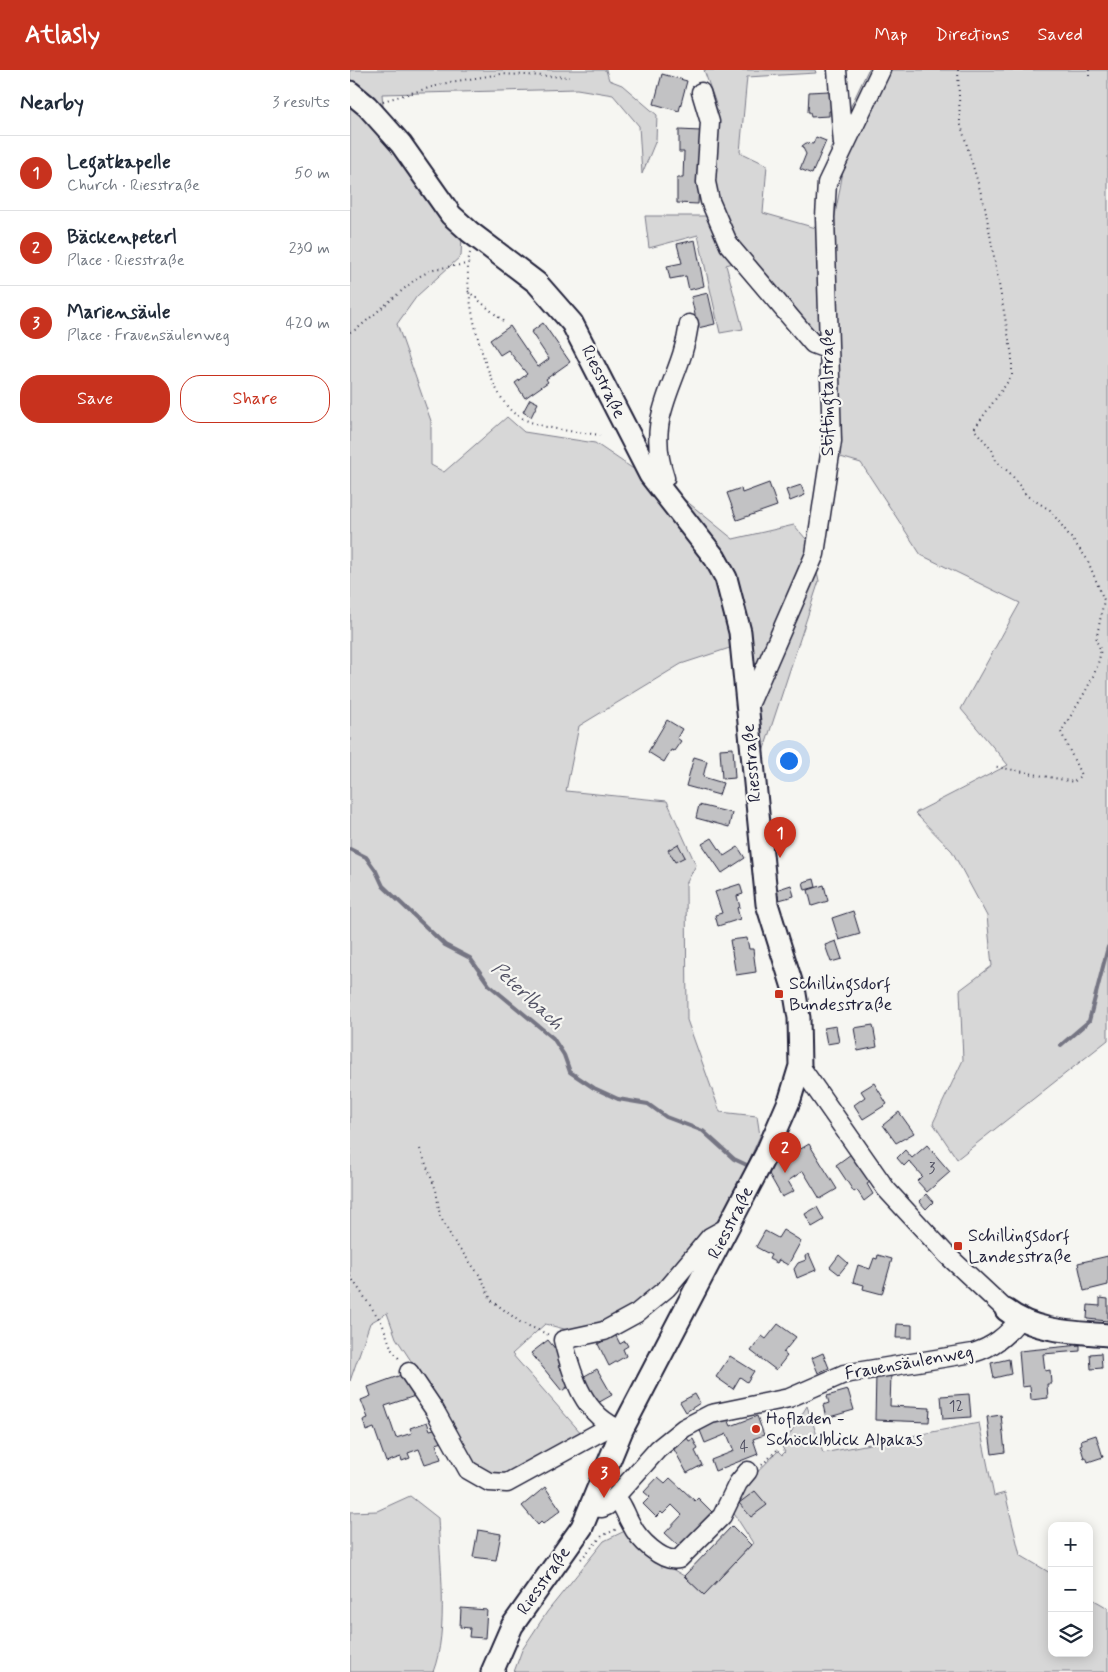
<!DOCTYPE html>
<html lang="en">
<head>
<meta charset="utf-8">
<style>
  body { margin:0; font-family:Mynerve,sans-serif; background:#f6f6f7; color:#1f2937 }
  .controls { position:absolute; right:15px; bottom:15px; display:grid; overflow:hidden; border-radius:10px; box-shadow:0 2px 12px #0003 }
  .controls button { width:45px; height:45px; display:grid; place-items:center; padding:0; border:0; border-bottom:1px solid #e0e1e3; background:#fff; color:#1f2937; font:25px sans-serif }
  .you { position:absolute; left:438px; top:690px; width:18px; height:18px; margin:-12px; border:4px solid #fff; border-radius:50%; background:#1a73e8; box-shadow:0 0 0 8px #1a73e833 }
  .badge { display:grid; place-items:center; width:32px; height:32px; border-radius:50%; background:#c8321e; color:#fff; font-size:16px; font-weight:700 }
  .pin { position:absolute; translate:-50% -41px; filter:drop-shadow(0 1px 2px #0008) }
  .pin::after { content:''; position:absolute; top:26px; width:18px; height:15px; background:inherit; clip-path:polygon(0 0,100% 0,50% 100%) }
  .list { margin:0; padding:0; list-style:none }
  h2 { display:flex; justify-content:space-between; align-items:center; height:65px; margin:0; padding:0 20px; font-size:21px }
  h2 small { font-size:16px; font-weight:400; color:#747a83 }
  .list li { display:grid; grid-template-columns:32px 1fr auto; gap:15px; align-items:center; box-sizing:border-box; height:75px; padding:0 20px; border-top:1px solid #e0e1e3 }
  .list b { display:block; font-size:19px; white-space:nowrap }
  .list p { margin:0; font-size:16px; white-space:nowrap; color:#747a83 }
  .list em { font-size:16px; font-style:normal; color:#747a83 }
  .actions { display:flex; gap:10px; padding:15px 20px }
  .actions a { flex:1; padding:11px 0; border:1px solid #c8321e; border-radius:20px; text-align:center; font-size:18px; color:#c8321e }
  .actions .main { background:#c8321e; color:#fff }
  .icon { flex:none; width:28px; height:28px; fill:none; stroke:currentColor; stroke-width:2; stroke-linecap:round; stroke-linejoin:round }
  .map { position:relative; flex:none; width:758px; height:1602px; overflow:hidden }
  header { display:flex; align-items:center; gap:30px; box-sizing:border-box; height:70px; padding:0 25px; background:#c8321e; color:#fff }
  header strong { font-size:24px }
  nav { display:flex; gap:28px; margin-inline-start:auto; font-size:18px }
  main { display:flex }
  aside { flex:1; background:#fff }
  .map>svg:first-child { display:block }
  .green { fill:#d7d7d7; stroke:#7c7c89 }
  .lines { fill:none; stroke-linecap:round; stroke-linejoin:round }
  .stream { stroke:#757583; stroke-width:4 }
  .building { fill:#c2c2c4; stroke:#22223b }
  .minor-casing { stroke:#22223b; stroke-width:21 }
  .major-casing { stroke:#22223b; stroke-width:25 }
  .path { stroke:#22223b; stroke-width:2; stroke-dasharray:1 4; stroke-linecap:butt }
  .minor { stroke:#f6f6f2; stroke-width:18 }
  .major { stroke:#f6f6f2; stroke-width:21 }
  .poi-dot { fill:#c8321e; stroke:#f6f6f2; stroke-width:2 }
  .labels { text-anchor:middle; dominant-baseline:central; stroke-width:4.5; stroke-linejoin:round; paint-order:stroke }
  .number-label { font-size:15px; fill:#4a4a5d }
  .street-label { font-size:18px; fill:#22223b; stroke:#f6f6f2 }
  .poi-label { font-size:18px; fill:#22223b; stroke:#f6f6f2; text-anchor:start }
  .water-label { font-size:19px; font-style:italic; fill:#535365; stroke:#f6f6f2 }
</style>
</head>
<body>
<header>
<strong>Atlasly</strong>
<nav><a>Map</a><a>Directions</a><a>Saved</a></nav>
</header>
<main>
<aside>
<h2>Nearby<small>3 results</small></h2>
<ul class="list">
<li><span class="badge">1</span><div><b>Legatkapelle</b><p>Church · Riesstraße</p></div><em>50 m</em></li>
<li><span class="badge">2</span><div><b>Bäckenpeterl</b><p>Place · Riesstraße</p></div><em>230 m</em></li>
<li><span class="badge">3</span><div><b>Mariensäule</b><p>Place · Frauensäulenweg</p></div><em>420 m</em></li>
</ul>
<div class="actions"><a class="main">Save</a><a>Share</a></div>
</aside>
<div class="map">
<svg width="758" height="1602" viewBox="0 0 758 1602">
  <rect width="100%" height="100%" fill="#f6f6f2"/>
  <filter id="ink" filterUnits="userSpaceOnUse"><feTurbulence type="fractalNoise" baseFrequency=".02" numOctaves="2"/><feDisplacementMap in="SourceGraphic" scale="10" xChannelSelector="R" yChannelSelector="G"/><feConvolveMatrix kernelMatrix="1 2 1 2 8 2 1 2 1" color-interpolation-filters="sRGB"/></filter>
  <g filter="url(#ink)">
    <path class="green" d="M0 0H256L259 10 272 15 307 45 306 70 292 104 289 56 263 25 227 19 32 24 33 36 113 147 111 186 67 226 47 254 81 351V395L94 402 157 347 174 362 245 373 282 398 309 404 335 430 383 469 444 455 462 476 469 511 413 682 401 571 331 594 229 656 216 721 317 731 346 795 336 814 337 950 370 1042 407 1046 410 1066 375 1144 311 1212 282 1237 245 1258 218 1260 195 1254 162 1284 232 1364 157 1406 139 1407 122 1395 79 1318 46 1268 37 1243 20 1253 0 1311Z
      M354 0H465L466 3 397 7 390 82 417 95 413 143 466 158 470 266 465 270 442 261 383 193 376 195 393 259 370 263 348 165 299 178 295 146H358L366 34Z
      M518 0H758V970L607 1089 583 1053 613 990 610 920 642 896 637 846 602 781 565 743 658 695 611 639 670 533 571 485 511 393 487 386 483 156 495 91 480 80Z
      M457 1336 473 1383 629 1353 644 1426 655 1423 670 1485 702 1504V1583H739V1527L758 1538V1602H164L172 1580 197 1542 254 1471 279 1459 302 1487 334 1506 354 1525 403 1473 381 1439 392 1418 428 1381 432 1385 435 1382 432 1377Z
      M60 1426 88 1448C90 1492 99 1561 83 1602H0V1442L27 1441Z"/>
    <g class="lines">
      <path class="stream" d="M0 779 16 787 26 801 33 816 95 875 120 888 139 915 203 968 214 985 220 1002 244 1018 268 1029 298 1034 316 1047 353 1061 384 1089 401 1097
        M711 975 739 951 758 877"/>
    </g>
    <path class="building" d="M312 4 337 11 329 41 304 34Z
      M479 21 482 41H479V46L461 47 460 42H458L459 22Z
      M329 60 351 61 348 134 327 133V108H333L334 82H329Z
      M466 67 476 71 462 104 450 99 456 84 452 76 456 73 463 74Z
      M345 170 354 216 339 220 336 206 320 209 317 196 332 193 327 174Z
      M358 223 365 254 348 258 341 227Z
      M193 253 220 292 196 309 198 312 175 328 165 313 177 304 158 280 150 285 140 270 160 256 188 297 199 289 181 262Z
      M180 329 188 333 181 347 173 342Z
      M419 413 427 436 387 450 377 423 391 418 392 423Z
      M451 415 455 425 440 431 436 420Z
      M317 650 332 659 327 668 331 671 324 681 321 680 314 692 298 682Z
      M383 678 385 708 372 709 370 679Z
      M344 687 357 691 353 707 373 713 369 725 336 716Z
      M349 735 382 743 379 757 346 748Z
      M362 768 374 786 388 777 395 788 372 803 352 774Z
      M328 774 335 787 325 792 318 780Z
      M464 809 466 817 455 820 453 812Z
      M390 814 393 824 387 826 390 837 387 838 390 849 368 856 365 845 372 843 365 822Z
      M441 815 444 826 429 830 426 820Z
      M474 815 478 831 462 836 458 820Z
      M503 841 510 864 489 870 482 848Z
      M397 868 399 879H403L406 902 386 905 380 870Z
      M486 871 492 889 481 892 475 875Z
      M523 955 527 977 508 981 504 958Z
      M486 956 489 972 477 974 474 958Z
      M524 1013 537 1034 513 1049 504 1035 515 1027 511 1021Z
      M549 1042 564 1063 546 1073 533 1055Z
      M459 1074 487 1119 470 1129 453 1101 438 1111 444 1121 432 1127 419 1104 423 1092 442 1081 444 1083Z
      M577 1075 600 1102 577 1122 567 1111 572 1106 559 1091 554 1096 547 1088 555 1080 562 1088Z
      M501 1084 520 1112 517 1114 523 1124 514 1131 507 1120 504 1122 486 1095Z
      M576 1124 583 1132 576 1139 569 1131Z
      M467 1137 474 1150 462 1157 455 1144Z
      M433 1160 451 1171 438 1195 429 1190 427 1193 419 1189 421 1185 406 1177 415 1161 428 1168Z
      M459 1184 466 1200 447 1208 444 1199 448 1193 456 1190 455 1186Z
      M489 1185 498 1193 489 1204 480 1197Z
      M528 1185 542 1189 532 1224 513 1219 514 1215 503 1212 508 1195 520 1199 524 1188 527 1189Z
      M758 1186V1215L734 1221 728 1193Z
      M750 1228 758 1229V1251L737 1249 738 1235 750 1236Z
      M428 1254 446 1267 433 1283 437 1286 426 1300 401 1281 412 1266 416 1269Z
      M547 1254 562 1255V1268H546Z
      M265 1264 270 1274 275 1271 278 1276 273 1279 276 1286 259 1296 248 1274Z
      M198 1270 215 1291 208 1296 222 1313 212 1321 181 1283Z
      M730 1275V1281L693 1284 695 1301 700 1300 701 1314H697L698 1328 681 1330 680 1316 672 1317 669 1281Z
      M473 1283 479 1298 468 1303 462 1288Z
      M751 1283 752 1298 741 1299 740 1284Z
      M380 1286 404 1301 397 1312 390 1307 383 1319 366 1307Z
      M659 1289 661 1304 644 1308 641 1293Z
      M247 1299 262 1325 246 1334 231 1308Z
      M526 1304H541L540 1336 580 1338 579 1352 525 1350Z
      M51 1305 52 1309 59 1307 65 1326 35 1336 46 1368 62 1363 60 1358 77 1352 80 1360 88 1358 93 1372 86 1374 91 1389 75 1394 69 1379 58 1383 60 1388 52 1391 51 1387 36 1392 24 1358 16 1361 13 1350 18 1348 11 1330 21 1326 18 1317Z
      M498 1320 504 1340 476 1348 473 1335 479 1333 477 1326Z
      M345 1324 350 1333 336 1342 330 1332Z
      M619 1324 621 1347 593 1349 591 1326Z
      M651 1345 655 1382 642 1384 637 1347Z
      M407 1346 414 1365 403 1369 408 1384 365 1401 361 1390 384 1381 377 1364 355 1373 349 1358 377 1347 381 1356Z
      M746 1365 753 1387 738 1392 736 1387 734 1388 730 1375 732 1374 731 1370Z
      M336 1366 339 1371 343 1369 348 1379 345 1381 352 1395 337 1403 321 1374Z
      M308 1407 315 1413 320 1408 345 1431 348 1428 362 1442 329 1476 315 1463 332 1445 322 1435 313 1444 311 1442 306 1447 293 1434 300 1427 294 1422Z
      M195 1417 211 1440 193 1454 191 1452 188 1455 172 1436Z
      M405 1421 417 1435 401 1447 389 1433Z
      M382 1456 401 1475 354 1525 334 1506Z
      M128 1460 151 1464 146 1490 123 1487Z
      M111 1538 137 1540 135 1568 119 1567 120 1558 110 1557Z"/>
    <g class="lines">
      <g class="minor-casing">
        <path id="minor" d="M487 0 493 74
          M351 22 360 52 356 112 360 131 379 175 463 274 479 280
          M307 415 315 408C293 343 331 314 339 254
          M397 640 465 484 482 371 475 147 477 113 531 0
          M450 996 536 1119 596 1184 656 1240
          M59 1302 84 1339 118 1400 139 1412 157 1413 261 1356
          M272 1360C234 1347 222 1306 213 1270L254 1261 287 1243 317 1218 360 1167 380 1156
          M266 1427C276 1439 274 1442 281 1454 288 1469 312 1493 329 1489L372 1446 388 1413 398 1401
          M241 1437 252 1438 257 1436 308 1379 334 1358 361 1344 439 1328 494 1304 623 1283C643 1277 656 1266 669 1250"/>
      </g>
      <g class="major-casing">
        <path id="major" d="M0 22 17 36 51 74 101 145 120 162 187 213 222 253 300 405 365 488 376 508 390 562 417 834 445 924 449 948 450 996 440 1029 416 1084 272 1360 232 1457 162 1556 142 1602
          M656 1240C685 1262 723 1262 758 1265"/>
      </g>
      <path class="path" d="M608 0 610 52 635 137 662 286V306L624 359 642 380 646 391 661 404 677 426 700 440 737 489 754 530 746 571C749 575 751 580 750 585 746 609 723 641 711 662L731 705 724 712 643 696
        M739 0V6
        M33 31 100 12 151 4 220 7
        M120 183C110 216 137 329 168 346 192 360 223 361 250 365
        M118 221 153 251
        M0 262 7 259 68 207 84 199 117 194
        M70 1079 86 1120 90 1146 103 1170 131 1207 141 1230 170 1252 199 1265
        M0 1206 32 1253 42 1280 51 1291
        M412 1395 429 1378
        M231 1489 252 1466 267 1459"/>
      <use href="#minor" class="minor"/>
      <use href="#major" class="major"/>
    </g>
  </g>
  <g class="poi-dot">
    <rect x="424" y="919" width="10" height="10" rx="2.5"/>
    <rect x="603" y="1171" width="10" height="10" rx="2.5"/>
    <circle cx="406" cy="1359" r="5"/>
  </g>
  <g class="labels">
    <g class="number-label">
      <text x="582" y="1099">3</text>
      <text x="606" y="1337">12</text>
      <text x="394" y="1377">4</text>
    </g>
    <g class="street-label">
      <text transform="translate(253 312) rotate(64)">Riesstraße</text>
      <text transform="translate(478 322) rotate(-90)">Stiftingtalstraße</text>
      <text transform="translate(402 693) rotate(-95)">Riesstraße</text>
      <text transform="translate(381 1153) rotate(-63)">Riesstraße</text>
      <text transform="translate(559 1293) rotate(-10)">Frauensäulenweg</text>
      <text transform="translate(194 1511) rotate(-55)">Riesstraße</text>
    </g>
    <g class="poi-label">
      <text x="439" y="914">Schillingsdorf<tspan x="439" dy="21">Bundesstraße</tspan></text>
      <text x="618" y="1166">Schillingsdorf<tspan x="618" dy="21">Landesstraße</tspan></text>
      <text x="416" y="1349">Hofladen -<tspan x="416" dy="21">Schöcklblick Alpakas</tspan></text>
    </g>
    <g class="water-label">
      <text transform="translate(177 926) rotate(43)">Peterlbach</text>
    </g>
  </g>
</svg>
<div class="controls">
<button>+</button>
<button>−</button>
<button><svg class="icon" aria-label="layers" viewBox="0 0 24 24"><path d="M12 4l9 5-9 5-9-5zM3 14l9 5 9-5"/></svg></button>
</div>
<div class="you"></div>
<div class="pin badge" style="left:430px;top:788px">1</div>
<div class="pin badge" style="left:435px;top:1103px">2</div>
<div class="pin badge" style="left:254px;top:1428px">3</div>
</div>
</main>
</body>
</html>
